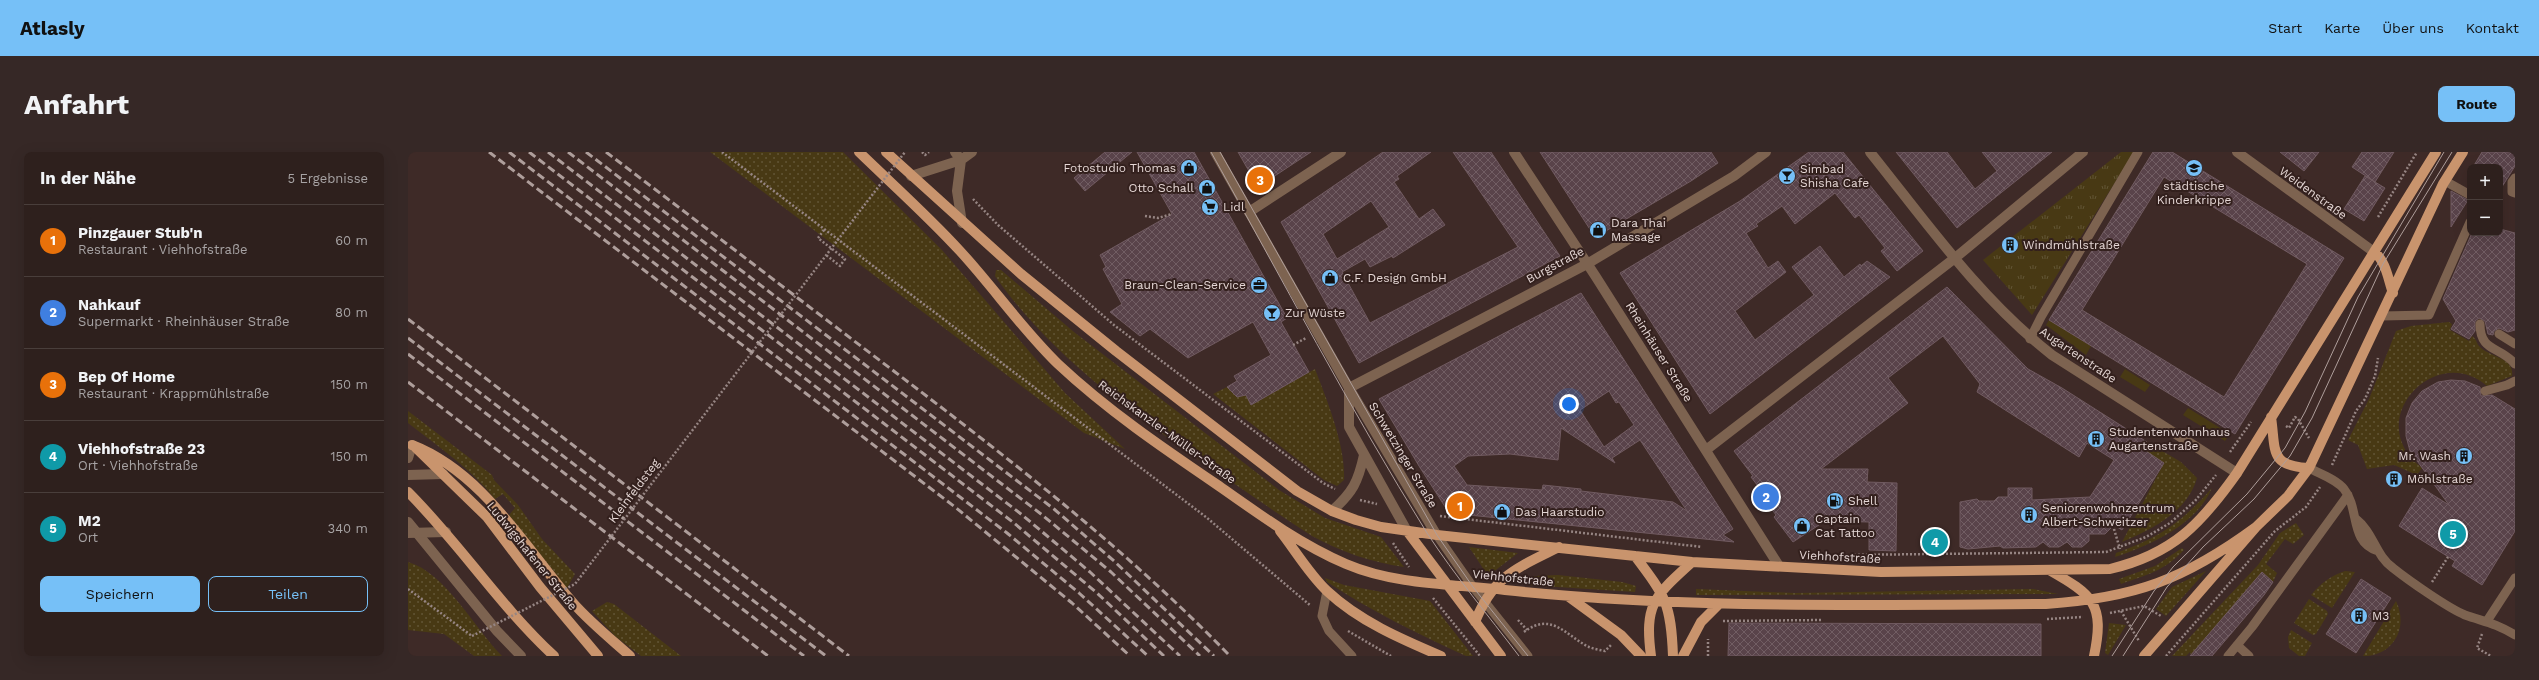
<!DOCTYPE html>
<html lang="de">
<head>
<meta charset="utf-8">
<style>
  body { margin:0; font-family:"Work Sans",sans-serif; background:#362826; color:#f1f3f6 }
  .controls { position:absolute; right:12px; top:12px; display:grid; overflow:hidden; border-radius:8px; box-shadow:0 4px 16px #0002 }
  .controls button { width:36px; height:36px; display:grid; place-items:center; padding:0; border:0; border-bottom:1px solid #493e3b; background:#2e201d; color:#f1f3f6; font:20px sans-serif }
  .you { position:absolute; left:1161px; top:252px; width:14px; height:14px; margin:-10px; border:3px solid #fff; border-radius:50%; background:#1a73e8; box-shadow:0 0 0 6px #1a73e833 }
  .badge { display:grid; place-items:center; width:26px; height:26px; border-radius:50%; background:#76c0f7; color:#fff; font-size:13px; font-weight:700 }
  .pin { position:absolute; translate:-50% -50%; border:2px solid #fff; box-shadow:0 1px 4px #0006 }
  .list { margin:0; padding:0; list-style:none }
  h2 { display:flex; justify-content:space-between; align-items:center; height:52px; margin:0; padding:0 16px; font-size:17px }
  h2 small { font-size:13px; font-weight:400; color:#a7a3a4 }
  .list li { display:grid; grid-template-columns:26px 1fr auto; gap:12px; align-items:center; box-sizing:border-box; height:72px; padding:0 16px; border-top:1px solid #493e3b }
  .list b { display:block; font-size:15px; white-space:nowrap }
  .list p { margin:0; font-size:13px; white-space:nowrap; color:#a7a3a4 }
  .list em { font-size:13px; font-style:normal; color:#a7a3a4 }
  .actions { display:flex; gap:8px; padding:12px 16px }
  .actions a { flex:1; padding:9px 0; border:1px solid #76c0f7; border-radius:8px; text-align:center; font-size:14px; color:#76c0f7 }
  .actions .main { background:#76c0f7; color:#111 }
  .map { position:relative; flex:none; width:2107px; height:504px; overflow:hidden; border-radius:8px }
  header { display:flex; align-items:center; gap:24px; box-sizing:border-box; height:56px; padding:0 20px; background:#76c0f7; color:#111 }
  header strong { font-size:19px }
  nav { display:flex; gap:22px; margin-inline-start:auto; font-size:14px }
  .intro { display:flex; align-items:center; justify-content:space-between; box-sizing:border-box; height:96px; padding:0 24px }
  h1 { margin:0; font-size:28px }
  .button { padding:10px 18px; border-radius:8px; background:#76c0f7; color:#111; font-size:14px; font-weight:700 }
  main { display:flex; gap:24px; padding:0 24px }
  aside { flex:1; background:#2e201d; border-radius:8px; box-shadow:0 4px 16px #0002 }
  .map>svg:first-child { display:block }
  .grass { fill:url(#grass-dots) }
  .park { fill:url(#park-tufts) }
  .garden { fill:#483914 }
  .building { fill:url(#building-cross-hatch); stroke:#705a60; fill-rule:evenodd }
  .lines { fill:none; stroke-linecap:round; stroke-linejoin:round }
  .path { stroke:#968583; stroke-width:2.5; stroke-dasharray:2 2; stroke-linecap:butt }
  .service { stroke:#7d6350; stroke-width:9 }
  .minor { stroke:#7d6350; stroke-width:10 }
  .tertiary { stroke:#7d6350; stroke-width:10 }
  .primary { stroke:#c9946d; stroke-width:10 }
  .tram { stroke:#ae9e9b; stroke-width:1 }
  .rail { stroke:#ae9e9b; stroke-width:3; stroke-dasharray:8 4; stroke-linecap:butt }
  .path-bridge { stroke:#968583; stroke-width:2.5; stroke-dasharray:2 2; stroke-linecap:butt }
  .labels { text-anchor:middle; dominant-baseline:central; stroke-width:4; stroke-linejoin:round; paint-order:stroke }
  .poi-label { font-size:12px; fill:#e5d7d5; stroke:#33201d; text-anchor:start }
  .street-label { font-size:12px; fill:#e5d7d5; stroke:#33201d }
</style>
</head>
<body>
<header>
<strong>Atlasly</strong>
<nav><a>Start</a><a>Karte</a><a>Über uns</a><a>Kontakt</a></nav>
</header>
<div class="intro"><h1>Anfahrt</h1><a class="button">Route</a></div>
<main>
<aside>
<h2>In der Nähe<small>5 Ergebnisse</small></h2>
<ul class="list">
<li><span class="badge" style="background:#e8710a">1</span><div><b>Pinzgauer Stub'n</b><p>Restaurant · Viehhofstraße</p></div><em>60 m</em></li>
<li><span class="badge" style="background:#3f7fe0">2</span><div><b>Nahkauf</b><p>Supermarkt · Rheinhäuser Straße</p></div><em>80 m</em></li>
<li><span class="badge" style="background:#e8710a">3</span><div><b>Bep Of Home</b><p>Restaurant · Krappmühlstraße</p></div><em>150 m</em></li>
<li><span class="badge" style="background:#0f9aa8">4</span><div><b>Viehhofstraße 23</b><p>Ort · Viehhofstraße</p></div><em>150 m</em></li>
<li><span class="badge" style="background:#0f9aa8">5</span><div><b>M2</b><p>Ort</p></div><em>340 m</em></li>
</ul>
<div class="actions"><a class="main">Speichern</a><a>Teilen</a></div>
</aside>
<div class="map">
<svg width="2107" height="504" viewBox="0 0 2107 504">
  <defs>
    <pattern id="grass-dots" width="8" height="8" patternUnits="userSpaceOnUse"><rect width="8" height="8" fill="#483914"/><path d="M2 2h.1M6 6h.1" fill="none" stroke="#625535" stroke-width="1.8" stroke-linecap="round"/></pattern>
    <pattern id="park-tufts" width="24" height="20" patternUnits="userSpaceOnUse"><rect width="24" height="20" fill="#483914"/><path d="M3 7l-1-3M5 7V3M7 7l1-3M15 17l-1-3M17 17v-4M19 17l1-3" fill="none" stroke="#625535"/></pattern>
    <pattern id="building-cross-hatch" width="8" height="8" patternUnits="userSpaceOnUse"><rect width="8" height="8" fill="#59434a"/><path d="M0 0l8 8M0 8l8-8" fill="none" stroke="#715d63"/></pattern>
  </defs>
  <rect width="100%" height="100%" fill="#3e2a27"/>
  <path class="grass" d="M302 0H435L534 98 657 241 717 297 676 281Z
    M588 118H593L666 180 871 338 917 366 973 385 996 415C962 410 934 400 904 384 864 358 825 331 786 304 712 253 639 198 587 124Z
    M2041 170 2044 172 2042 178 2061 189 2064 184C2069 187 2068 191 2071 194 2080 205 2107 205 2104 224L2079 234C2028 189 1952 269 2014 316L2009 323 1986 313 1959 317 1950 293 1940 288 1961 247 1988 179 2003 174Z
    M907 217C919 248 938 295 936 328L929 334 916 328 805 242 819 235 829 245 838 243 843 253Z
    M0 259 84 323 86 328 110 353 134 387 167 422 159 436 101 363 107 356 95 342 87 347C63 317 31 295 0 271Z
    M1739 290 1773 310 1789 326C1779 360 1745 377 1714 390L1756 311 1735 298Z
    M1804 336C1788 373 1743 393 1707 405L1708 401C1751 386 1774 370 1804 336Z
    M1888 371 1896 383 1885 392 1877 387 1858 412 1869 421 1865 430 1854 420 1783 503 1782 500 1778 504H1764L1850 413 1872 381Z
    M1061 395 1110 401 1080 424Z
    M1774 396 1776 398C1756 419 1739 423 1713 432L1711 427 1747 414Z
    M0 410C37 420 68 478 94 504H66L36 482 0 478Z
    M1798 419 1758 464 1748 457 1764 435Z
    M1937 419 1947 420 1924 456 1903 443C1913 431 1922 424 1937 419Z
    M1150 423 1214 430 1228 434 1227 440 1118 433 1114 431 1127 424Z
    M917 426 936 433 1022 449 1065 504H1058C1010 482 963 459 919 430Z
    M1288 437 1387 441 1625 437 1650 442 1288 443Z
    M1901 447 1919 459 1920 462 1908 482 1905 483 1886 471Z
    M1988 449C2001 476 1985 504 1955 504Z
    M199 450 206 452 273 504H233L207 484 184 459Z
    M1701 471 1718 473 1700 503 1697 501Z
    M1883 478 1904 491 1897 504H1891L1881 496 1880 485Z"/>
  <path class="park" d="M1713 0H1726L1624 163 1575 108Z"/>
  <path class="garden" d="M1641 168 1683 194 1678 203 1638 173Z
    M1717 217 1742 233 1737 240 1712 225Z
    M1780 256 1822 282 1817 289 1775 263Z"/>
  <path class="building" d="M697 0H724L677 39 666 26Z
    M729 0H786L879 166 873 170 901 220 843 253 838 243 829 245 819 235 829 229 826 224 863 203 845 170 780 206 742 177 732 184 702 160 714 152 695 117 698 115 692 103 764 62Z
    M830 0H903L850 35Z
    M975 0H1023L989 24 991 27 986 30 1011 67 1025 57 1037 73 985 106 984 104 962 115 957 107 934 120 962 171 1110 95 1045 0H1083L1152 104 951 211 873 70ZM963 49 981 75 929 107 915 82Z
    M1132 0H1303L1310 11 1283 29 1191 83 1185 82Z
    M1401 0H1435L1515 99 1489 119 1473 99 1477 96 1451 63 1447 66 1427 41 1387 72 1374 54 1348 72 1350 74 1338 81 1360 116 1370 109 1378 120 1327 159 1347 188 1406 143 1384 115 1412 94 1436 125 1452 112 1453 114 1459 109 1482 125 1302 262 1212 121 1332 49Z
    M1488 0H1539L1567 37 1589 19 1574 0H1644L1549 76Z
    M1745 0H1764L1936 106 1827 282 1641 168ZM1756 25 1899 112 1816 245 1674 158Z
    M1872 0H1911L1896 19Z
    M1954 0H1986L1967 30 1944 15Z
    M2074 0H2107V14L2092 38V15H2065Z
    M1957 24 1977 36 1956 69 1936 57Z
    M2043 39 2060 48 2043 75Z
    M2092 77 2107 81V178L2100 180 2091 176 2086 179 2085 183 2080 182 2077 169 2071 166 2067 169V179L2061 187 2043 177 2048 169 2035 147 2064 81H2092Z
    M1539 135 1620 217 1654 236 1739 290 1735 297 1756 311 1714 378 1706 373 1697 382H1681V389L1674 395H1664L1659 390 1651 395H1641L1635 390 1628 395 1595 396 1592 394 1560 397 1552 395V350L1569 347 1571 349H1586L1590 345H1600V336H1624V348L1682 345 1706 308 1679 291 1671 305 1569 240 1572 232 1535 184 1480 226 1500 251 1413 317H1460L1459 330 1489 331 1488 399 1461 398V370L1417 369 1385 390 1366 365 1368 363 1354 344 1351 339 1353 338 1343 325 1345 324 1326 299Z
    M1173 141 1325 377 1315 383 1326 390 1041 361 1011 314 971 247ZM1201 239 1208 251 1211 250 1226 273 1196 295 1172 258ZM1153 276 1207 311 1204 306 1232 288 1279 359 1265 350 1173 339V337L1135 333 1134 338 1059 333 1046 314 1060 304 1102 302 1150 308Z
    M2043 228 2057 229 2072 235 2073 244 2084 243 2107 257V379L2074 433 2044 414 2047 409 1991 374 2014 336 2041 353 2002 299 1998 284V266L2004 251 2014 239 2030 230Z
    M1854 420 1865 430 1856 443 1804 504H1782Z
    M1953 427 1983 446 1948 501 1918 482Z
    M1321 471 1633 472V504H1320Z"/>
  <g class="lines">
    <path class="path" d="M314 0 798 365 903 454
      M514 0 517 3 521 0
      M565 47 590 73 706 173 915 331 927 337
      M737 64 750 66 764 62
      M1970 65 2009 0
      M416 78 410 86 437 107 432 114 418 103
      M885 193 898 186
      M1878 274 1881 276 1887 265 1890 267 1901 286
      M1822 300 1843 270
      M1924 313 1948 259 1957 247 1967 224 1970 206
      M952 348 969 352
      M1032 364 1294 395
      M1706 377 1712 397
      M985 391 1001 415
      M1438 403 1698 400 1738 385 1762 371 1787 349 1808 323
      M2024 430 2040 405
      M0 437 64 484
      M1025 446 1072 504
      M1713 459 1731 489
      M1702 461 1736 454 1753 464
      M1639 467 1675 465
      M1110 468 1119 478
      M1315 469 1414 468
      M940 479 983 504
      M1116 480C1144 459 1158 484 1181 495 1186 497 1192 498 1197 499L1203 493
      M2074 482 2069 496 2083 504
      M1300 504V487
      M1758 504 1867 379 1898 355 1912 335"/>
    <path class="service" d="M2107 26 2104 30V40L2107 41
      M2037 29 2062 43
      M1974 164 2021 163 2062 70
      M2072 172C2072 200 2092 194 2107 212
      M2091 182 2107 192
      M1622 187 1633 165 1730 0
      M2077 239 2099 233 2107 229
      M1901 316C1912 322 1928 327 1936 337 1952 357 1941 390 1970 399
      M1947 366C1966 381 1967 403 1985 416 2000 428 2040 456 2057 463 2077 470 2087 471 2107 483
      M1028 382 1065 435 1120 504
      M919 439 914 464 921 479 944 504
      M2079 469 2107 426
      M1829 493 1841 504
      M1820 504 1844 475 1940 343"/>
    <path class="minor" d="M547 0 553 8
      M1106 0 1188 125 1371 414
      M1462 0C1519 71 1572 147 1644 203L1829 321
      M1829 0 1966 100
      M553 8 549 39 554 71
      M503 24 553 8 564 0
      M841 60 933 0
      M941 236 1179 112 1326 24 1358 0
      M1298 298 1547 106 1675 0
      M0 370 89 479 113 504"/>
    <path class="tertiary" d="M807 0 941 236 1028 382
      M941 236V275L999 379
      M0 306 4 293
      M0 323 35 322
      M924 359C945 340 950 330 956 303
      M0 381 38 380"/>
    <path class="primary" d="M451 0C485 33 521 65 552 99 586 136 614 177 650 212 699 258 755 296 811 334 852 363 892 392 938 412 987 433 1045 432 1097 438 1277 457 1457 453 1638 452 1726 446 1776 428 1848 375
      M478 0 613 122 708 199 889 339 924 359 948 368 973 375 1029 383 1284 410 1473 420 1702 417C1765 402 1793 372 1829 321L2028 0
      M1966 100C1978 109 1980 127 1985 141
      M1863 265C1868 299 1861 314 1901 316
      M4 293C76 321 117 396 166 452 183 471 203 487 222 504
      M8 296 79 365 132 435 190 504
      M0 340C52 392 92 454 146 504
      M872 379C887 398 901 422 919 439 951 469 993 487 1033 504
      M999 379 1093 504
      M1227 404C1258 445 1263 452 1265 504
      M1641 418C1685 443 1697 452 1686 504
      M1161 445 1213 483 1233 504
      M1067 470C1085 424 1109 416 1151 395
      M1243 504C1236 451 1247 444 1284 410
      M1275 504 1293 470 1310 453
      M1736 504 1848 375 1880 344 1901 316 2035 32 2055 0"/>
    <path class="tram" d="M803 0C874 127 942 257 1019 381 1047 424 1080 463 1111 504
      M812 0 1029 383 1065 435 1120 504
      M1704 504 1746 439 1765 415 1839 342 1877 296 1897 260 1950 145 2036 0
      M1715 504 1759 435 1795 395 1846 347 1882 304 1904 266 1975 112 2044 0"/>
    <path class="rail" d="M81 0 547 355 664 451 722 504
      M101 0 599 381 671 441 740 504
      M121 0 606 371 689 441 756 504
      M140 0 613 362 682 420 772 504
      M160 0 633 362 703 420 792 504
      M178 0 646 357 706 409 806 504
      M198 0C294 73 391 147 487 220 604 309 719 398 822 504
      M0 167 441 504
      M0 186 418 504
      M0 202 396 504
      M0 230 360 504"/>
    <path class="path-bridge" d="M64 484 167 432 497 0"/>
  </g>
  <defs>
    <g id="shop-disc" transform="scale(0.9)"><circle r="9.5" fill="#76c0f7" stroke="#33201d"/><path d="M-5-2.5h2.3a2.7 3.5 0 0 1 5.4 0H5L5.5 6h-11ZM-1.5-2.5h3a1.5 2.3 0 0 0-3 0Z" fill="#111"/></g>
    <g id="school-disc" transform="scale(0.9)"><circle r="9.5" fill="#76c0f7" stroke="#33201d"/><path d="M0-5L7-2L0 1L-7-2ZM-4 1L0 2.5L4 1V4Q0 6-4 4Z" fill="#111"/></g>
    <g id="bar-disc" transform="scale(0.9)"><circle r="9.5" fill="#76c0f7" stroke="#33201d"/><path d="M-6-5H6L.8 .8V4.5H3.5V6h-7V4.5H-.8V.8Z" fill="#111"/></g>
    <g id="supermarket-disc" transform="scale(0.9)"><circle r="9.5" fill="#76c0f7" stroke="#33201d"/><path d="M-6-5.5h2.5l.6 2H6L4.5 2H-2.5L-4.4-4H-6ZM-1.5 3.2a1.3 1.3 0 1 0 .1 0ZM3 3.2a1.3 1.3 0 1 0 .1 0Z" fill="#111"/></g>
    <g id="building-disc" transform="scale(0.9)"><circle r="9.5" fill="#76c0f7" stroke="#33201d"/><path d="M-4-6H4V6H1V3H-1V6H-4ZM-2.5-4.3h1.7v1.8h-1.7ZM.8-4.3h1.7v1.8H.8ZM-2.5-1h1.7V.8h-1.7ZM.8-1h1.7V.8H.8Z" fill="#111"/></g>
    <g id="office-disc" transform="scale(0.9)"><circle r="9.5" fill="#76c0f7" stroke="#33201d"/><path d="M-6-3h4V-5.5h4V-3h4V5H-6ZM-1-4.5V-3h2v-1.5ZM-6 0V1H6V0Z" fill="#111"/></g>
    <g id="fuel-disc" transform="scale(0.9)"><circle r="9.5" fill="#76c0f7" stroke="#33201d"/><path d="M-5.5-6h7V0h2V4h1.3V-2.5L3-4.5l.8-.8L6-3V5H2.5V1h-1V6h-7ZM-4.2-4.7v3.2H.2V-4.7Z" fill="#111"/></g>
  </defs>
  <g fill-rule="evenodd">
    <use href="#shop-disc" x="781" y="16"/>
    <use href="#school-disc" x="1786" y="16"/>
    <use href="#bar-disc" x="1379" y="24"/>
    <use href="#shop-disc" x="799" y="36"/>
    <use href="#supermarket-disc" x="802" y="55"/>
    <use href="#shop-disc" x="1190" y="78"/>
    <use href="#building-disc" x="1602" y="93"/>
    <use href="#shop-disc" x="922" y="126"/>
    <use href="#office-disc" x="851" y="133"/>
    <use href="#bar-disc" x="864" y="161"/>
    <use href="#building-disc" x="1688" y="287"/>
    <use href="#building-disc" x="2056" y="304"/>
    <use href="#building-disc" x="1986" y="327"/>
    <use href="#fuel-disc" x="1427" y="349"/>
    <use href="#shop-disc" x="1094" y="360"/>
    <use href="#building-disc" x="1621" y="363"/>
    <use href="#shop-disc" x="1394" y="374"/>
    <use href="#building-disc" x="1951" y="464"/>
  </g>
  <g class="labels">
    <g class="poi-label">
      <text x="768" y="16" text-anchor="end">Fotostudio Thomas</text>
      <text x="1392" y="17">Simbad<tspan x="1392" dy="14">Shisha Cafe</tspan></text>
      <text x="1786" y="34" text-anchor="middle">städtische<tspan x="1786" dy="14">Kinderkrippe</tspan></text>
      <text x="786" y="36" text-anchor="end">Otto Schall</text>
      <text x="815" y="55">Lidl</text>
      <text x="1203" y="71">Dara Thai<tspan x="1203" dy="14">Massage</tspan></text>
      <text x="1615" y="93">Windmühlstraße</text>
      <text x="935" y="126">C.F. Design GmbH</text>
      <text x="838" y="133" text-anchor="end">Braun-Clean-Service</text>
      <text x="877" y="161">Zur Wüste</text>
      <text x="1701" y="280">Studentenwohnhaus<tspan x="1701" dy="14">Augartenstraße</tspan></text>
      <text x="2043" y="304" text-anchor="end">Mr. Wash</text>
      <text x="1999" y="327">Möhlstraße</text>
      <text x="1440" y="349">Shell</text>
      <text x="1634" y="356">Seniorenwohnzentrum<tspan x="1634" dy="14">Albert-Schweitzer</tspan></text>
      <text x="1107" y="360">Das Haarstudio</text>
      <text x="1407" y="367">Captain<tspan x="1407" dy="14">Cat Tattoo</tspan></text>
      <text x="1964" y="464">M3</text>
    </g>
    <g class="street-label">
      <text transform="translate(1905 41) rotate(36)">Weidenstraße</text>
      <text transform="translate(1147 113) rotate(-28)">Burgstraße</text>
      <text transform="translate(1251 200) rotate(58)">Rheinhäuser Straße</text>
      <text transform="translate(1670 203) rotate(34)">Augartenstraße</text>
      <text transform="translate(759 280) rotate(36)">Reichskanzler-Müller-Straße</text>
      <text transform="translate(995 303) rotate(59)">Schwetzinger Straße</text>
      <text transform="translate(226 339) rotate(-53)">Kleinfeldsteg</text>
      <text transform="translate(124 404) rotate(51)">Ludwigshafener Straße</text>
      <text transform="translate(1432 405) rotate(3)">Viehhofstraße</text>
      <text transform="translate(1105 426) rotate(6)">Viehhofstraße</text>
    </g>
  </g>
</svg>
<div class="controls">
<button>+</button>
<button>−</button>
</div>
<div class="you"></div>
<div class="pin badge" style="left:1052px;top:354px;background:#e8710a">1</div>
<div class="pin badge" style="left:1358px;top:345px;background:#3f7fe0">2</div>
<div class="pin badge" style="left:852px;top:28px;background:#e8710a">3</div>
<div class="pin badge" style="left:1527px;top:390px;background:#0f9aa8">4</div>
<div class="pin badge" style="left:2045px;top:382px;background:#0f9aa8">5</div>
</div>
</main>
</body>
</html>
